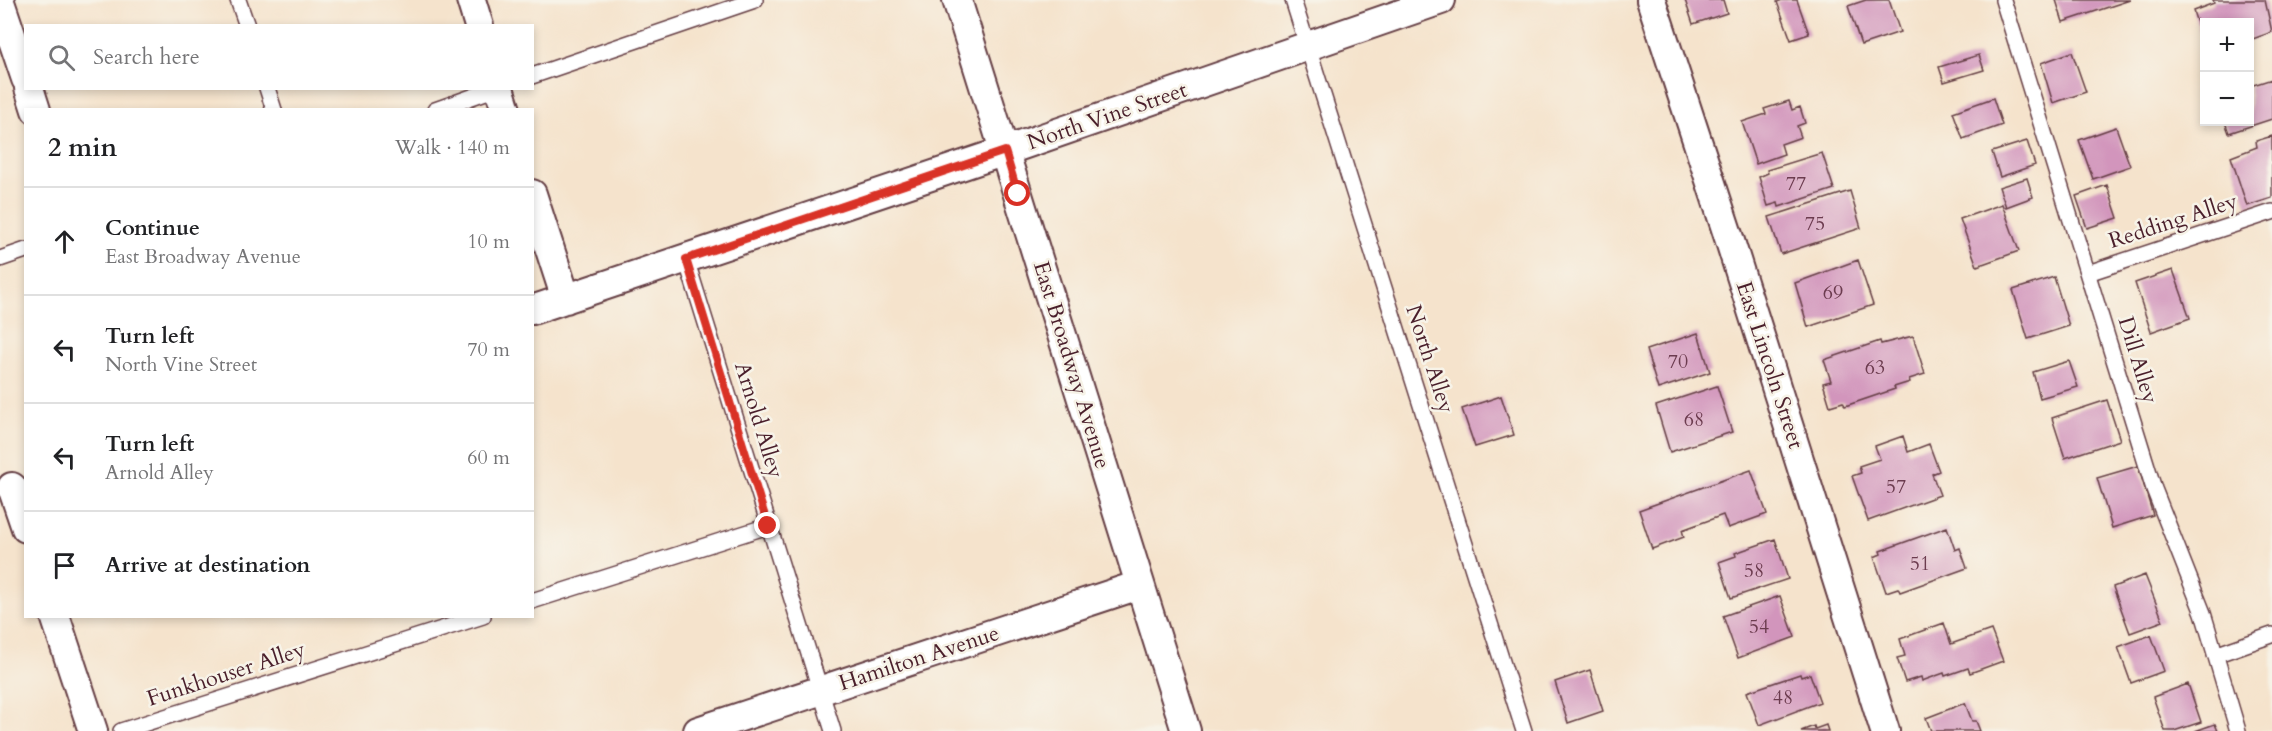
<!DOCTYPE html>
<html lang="en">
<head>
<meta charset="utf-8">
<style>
  body { margin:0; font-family:Cardo,serif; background:#f6f6f6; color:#202124 }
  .controls { position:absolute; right:18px; top:18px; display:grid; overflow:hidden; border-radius:0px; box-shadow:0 3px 9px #0003 }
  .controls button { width:54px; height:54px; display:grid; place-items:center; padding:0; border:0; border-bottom:2px solid #e0e0e0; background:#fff; color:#202124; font:30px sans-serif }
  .stop { position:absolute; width:18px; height:18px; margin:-14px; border:4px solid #d93025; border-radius:50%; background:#fff }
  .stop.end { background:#d93025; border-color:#fff; box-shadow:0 2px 6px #0008 }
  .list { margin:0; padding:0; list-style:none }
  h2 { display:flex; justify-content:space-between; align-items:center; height:78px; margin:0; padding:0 24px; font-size:26px }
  h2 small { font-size:20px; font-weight:400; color:#757577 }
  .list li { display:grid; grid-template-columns:39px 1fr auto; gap:18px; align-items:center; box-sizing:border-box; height:108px; padding:0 24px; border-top:2px solid #e0e0e0 }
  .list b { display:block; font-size:22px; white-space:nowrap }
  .list p { margin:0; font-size:20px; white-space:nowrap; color:#757577 }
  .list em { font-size:20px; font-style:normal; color:#757577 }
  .icon { flex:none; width:33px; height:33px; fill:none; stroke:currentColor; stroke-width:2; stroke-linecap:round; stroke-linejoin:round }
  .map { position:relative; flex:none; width:2272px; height:731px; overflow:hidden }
  .search { position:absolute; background:#fff; box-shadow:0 3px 9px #0003; left:24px; top:24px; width:510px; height:66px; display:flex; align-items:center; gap:15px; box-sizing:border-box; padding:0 21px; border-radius:0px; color:#757577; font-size:22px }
  .panel { position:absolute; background:#fff; box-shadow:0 3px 9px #0003; left:24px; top:108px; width:510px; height:510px; border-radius:0px }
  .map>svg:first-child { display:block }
  .building { fill:#d295bc }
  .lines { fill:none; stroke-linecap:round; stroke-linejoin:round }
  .lane-casing { stroke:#643c43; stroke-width:18 }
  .street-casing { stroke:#643c43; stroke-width:32 }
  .lane { stroke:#fff; stroke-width:15 }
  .street { stroke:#fff; stroke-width:28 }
  .route { stroke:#d93025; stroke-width:8 }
  .labels { text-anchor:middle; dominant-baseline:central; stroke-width:5; stroke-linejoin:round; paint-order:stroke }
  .number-label { font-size:20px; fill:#6c3c4f }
  .street-label { font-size:22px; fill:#4a1f2b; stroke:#f7f3e8 }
</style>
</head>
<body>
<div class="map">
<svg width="2272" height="731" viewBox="0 0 2272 731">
  <rect width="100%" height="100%" fill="#f7f3e8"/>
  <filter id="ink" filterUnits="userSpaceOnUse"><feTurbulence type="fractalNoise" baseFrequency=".0167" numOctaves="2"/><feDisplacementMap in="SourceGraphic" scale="12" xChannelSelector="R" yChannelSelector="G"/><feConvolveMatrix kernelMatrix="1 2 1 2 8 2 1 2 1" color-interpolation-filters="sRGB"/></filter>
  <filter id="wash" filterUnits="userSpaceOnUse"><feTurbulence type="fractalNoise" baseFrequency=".008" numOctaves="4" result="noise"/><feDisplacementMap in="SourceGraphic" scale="24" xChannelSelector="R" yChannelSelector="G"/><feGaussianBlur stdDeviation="1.35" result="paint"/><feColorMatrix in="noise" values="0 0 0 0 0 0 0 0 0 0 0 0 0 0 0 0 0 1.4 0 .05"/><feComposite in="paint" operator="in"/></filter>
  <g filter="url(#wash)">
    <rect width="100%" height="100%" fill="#f5e3cc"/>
    <g id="blocks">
      <path class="building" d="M1685 0H1723L1727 13 1693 24Z
        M1782 0H1797L1809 34 1791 40 1777 2Z
        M1866 0H1889L1900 32 1861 45 1848 6Z
        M2056 0H2130L2063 22Z
        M2213 0H2265L2272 32 2250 40V22H2204V44L2193 11 2214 3Z
        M2072 52 2086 92 2053 103 2041 63Z
        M1979 55 1984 70 1944 82 1939 67Z
        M2272 79V119L2229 133 2225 122H2250V86Z
        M1993 98 2002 125 1963 139 1953 112Z
        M1789 101 1792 110 1800 107 1805 123 1797 126 1801 137 1781 144 1784 154 1756 164 1742 122 1766 114 1764 109Z
        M2116 127 2130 166 2093 179 2079 140Z
        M2272 136V198L2247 206 2231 157 2257 147 2256 141Z
        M2027 141 2035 165 2000 177 1992 152Z
        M1822 153 1834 189 1779 207 1778 203 1768 206 1759 177 1768 173 1767 170Z
        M2027 178 2033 197 2006 207 1999 187Z
        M2107 185 2118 218 2087 228 2076 196Z
        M1850 191 1861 228 1781 254 1769 217Z
        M2002 204 2019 251 1977 266 1960 219Z
        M1858 260 1873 305 1808 327 1795 283Z
        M2173 270 2190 318 2151 332 2135 283Z
        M2054 277 2069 326 2028 339 2013 290Z
        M1698 333 1710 372 1658 389 1646 350Z
        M1913 336 1925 374 1909 379 1910 382 1894 387 1895 389 1845 406 1843 402 1830 406 1823 383 1831 381 1824 360 1880 341 1881 344Z
        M2069 361 2078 387 2040 398 2033 372Z
        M1717 386 1732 432 1670 452 1656 406Z
        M1501 396 1514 435 1475 447 1462 409Z
        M2107 400 2120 440 2065 458 2052 418Z
        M1903 436 1908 452 1929 444 1939 471 1932 474 1940 495 1868 521 1852 476 1861 473 1859 466 1880 459 1875 446Z
        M2138 466 2153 515 2112 528 2097 478Z
        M1751 470 1767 514 1728 528 1723 515 1682 530 1684 537 1652 549 1639 510Z
        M1947 527 1955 550 1960 548 1967 568 1900 592 1898 588 1886 592 1874 557 1881 554 1880 551Z
        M1775 539 1788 579 1731 598 1719 562 1736 556 1735 553Z
        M2145 575 2163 621 2130 633 2113 587Z
        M1780 596 1795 637 1738 658 1723 616Z
        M1944 623 1951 644 1991 630 2003 661 1970 673 1968 668 1945 676 1944 673 1922 681 1921 677 1905 682 1897 658 1905 656 1900 639Z
        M2151 635 2164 671 2131 683 2118 647Z
        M1590 670 1603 711 1568 723 1555 682Z
        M1800 674 1801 677 1810 674 1820 702 1759 725 1747 692Z
        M2188 684 2201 722 2174 731H2165L2153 697Z
        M1965 703 1972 721H1976L1980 731H1931L1926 718Z
        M2215 724 2218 731H2195Z
        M1826 725 1828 731H1801L1814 726 1815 729Z"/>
    </g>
  </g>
  <g filter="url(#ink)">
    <use href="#blocks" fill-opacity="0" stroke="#643c43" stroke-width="1.5"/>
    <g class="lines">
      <g class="lane-casing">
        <path id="lane" d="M238 0 247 26
          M1293 0 1524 731
          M2003 0 2154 489 2203 613 2238 731
          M532 76 755 0
          M267 88 274 110
          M435 110 497 88
          M0 259 26 250
          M686 259 833 731
          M2088 273 2272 212
          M532 601 768 526
          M2215 655 2272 635
          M121 731 483 616"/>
      </g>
      <g class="street-casing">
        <path id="street" d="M471 0 479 26
          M957 0 1186 731
          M1651 0 1729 238 1885 731
          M0 2 26 79
          M29 88 36 110
          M499 88 506 110
          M532 194 566 299
          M532 310 1005 151 1441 0
          M12 487 26 528
          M55 616 93 731
          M698 731 1139 585"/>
      </g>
      <use href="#lane" class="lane"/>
      <use href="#street" class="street"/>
    </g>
  </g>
  <g class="lines" filter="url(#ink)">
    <path class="route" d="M768 526 686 259 1005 151 1018 194"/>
  </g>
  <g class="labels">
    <g class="number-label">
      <text x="1796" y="183">77</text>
      <text x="1815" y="223">75</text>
      <text x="1833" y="292">69</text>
      <text x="1678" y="361">70</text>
      <text x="1875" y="367">63</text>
      <text x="1694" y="419">68</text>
      <text x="1896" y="486">57</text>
      <text x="1920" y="563">51</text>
      <text x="1754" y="570">58</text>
      <text x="1759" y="626">54</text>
      <text x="1783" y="697">48</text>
    </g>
    <g class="street-label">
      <text transform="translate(1107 116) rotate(-19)">North Vine Street</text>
      <text transform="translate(2173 221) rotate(-18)">Redding Alley</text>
      <text transform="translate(1430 359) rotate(72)">North Alley</text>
      <text transform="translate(2138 360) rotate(73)">Dill Alley</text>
      <text transform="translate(1072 365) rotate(73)">East Broadway Avenue</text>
      <text transform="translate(1770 365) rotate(72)">East Lincoln Street</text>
      <text transform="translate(759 420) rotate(73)">Arnold Alley</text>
      <text transform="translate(919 658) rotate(-18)">Hamilton Avenue</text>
      <text transform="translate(226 674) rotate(-18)">Funkhouser Alley</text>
    </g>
  </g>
</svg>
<div class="controls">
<button>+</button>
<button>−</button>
</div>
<div class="stop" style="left:1018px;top:194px"></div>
<div class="stop end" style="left:768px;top:526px"></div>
<div class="search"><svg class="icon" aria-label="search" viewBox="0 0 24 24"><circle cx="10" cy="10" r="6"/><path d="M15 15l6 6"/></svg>Search here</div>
<section class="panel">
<h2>2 min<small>Walk · 140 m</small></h2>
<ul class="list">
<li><svg class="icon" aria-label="ahead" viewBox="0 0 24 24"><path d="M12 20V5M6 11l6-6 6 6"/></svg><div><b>Continue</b><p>East Broadway Avenue</p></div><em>10 m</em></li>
<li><svg class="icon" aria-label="left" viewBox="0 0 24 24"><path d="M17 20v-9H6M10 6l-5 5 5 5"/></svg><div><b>Turn left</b><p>North Vine Street</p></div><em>70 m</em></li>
<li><svg class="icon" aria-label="left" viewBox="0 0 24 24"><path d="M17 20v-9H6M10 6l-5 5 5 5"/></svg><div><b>Turn left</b><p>Arnold Alley</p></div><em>60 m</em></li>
<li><svg class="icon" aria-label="arrive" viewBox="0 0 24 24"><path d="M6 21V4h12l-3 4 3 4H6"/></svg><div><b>Arrive at destination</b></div></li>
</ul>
</section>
</div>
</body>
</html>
